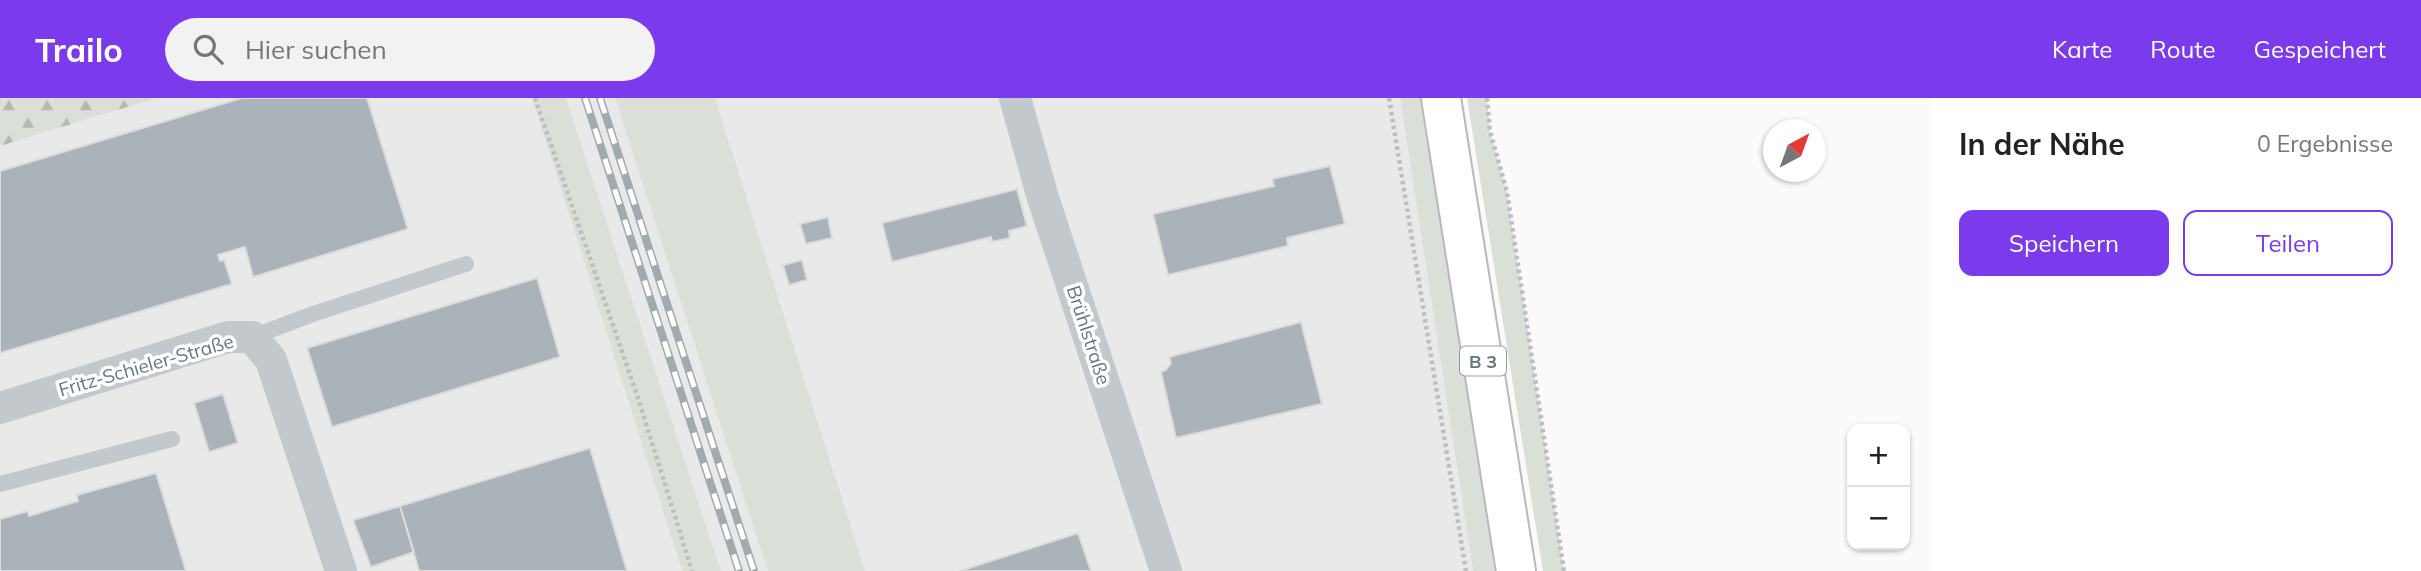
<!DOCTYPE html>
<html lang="de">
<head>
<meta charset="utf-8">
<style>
  body { margin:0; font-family:Mulish,sans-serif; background:#f2f2f2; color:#222 }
  .controls { position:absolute; right:21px; bottom:21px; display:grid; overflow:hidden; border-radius:14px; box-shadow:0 2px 5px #0004 }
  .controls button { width:63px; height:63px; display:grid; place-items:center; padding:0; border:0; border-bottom:2px solid #e0e0e0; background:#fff; color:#222; font:35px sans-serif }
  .compass { position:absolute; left:1763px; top:21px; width:63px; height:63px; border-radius:50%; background:#fff; box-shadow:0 2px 5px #0004; rotate:41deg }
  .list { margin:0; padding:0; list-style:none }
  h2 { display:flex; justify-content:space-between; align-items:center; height:91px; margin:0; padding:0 28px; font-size:30px }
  h2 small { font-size:23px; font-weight:400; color:#767676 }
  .actions { display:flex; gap:14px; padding:21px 28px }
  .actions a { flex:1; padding:16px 0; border:2px solid #7c3aed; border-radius:14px; text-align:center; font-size:24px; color:#7c3aed }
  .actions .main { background:#7c3aed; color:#fff }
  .icon { flex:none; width:38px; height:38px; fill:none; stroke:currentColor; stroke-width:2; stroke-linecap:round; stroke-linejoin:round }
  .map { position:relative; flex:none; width:1931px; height:473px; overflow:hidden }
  header { display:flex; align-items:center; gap:42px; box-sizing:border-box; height:98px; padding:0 35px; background:#7c3aed; color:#fff }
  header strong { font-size:33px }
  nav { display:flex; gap:38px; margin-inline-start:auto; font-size:24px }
  .search { width:490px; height:63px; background:#f2f2f2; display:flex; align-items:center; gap:18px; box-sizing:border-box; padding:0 24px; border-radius:38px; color:#767676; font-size:26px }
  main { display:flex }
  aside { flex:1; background:#fff }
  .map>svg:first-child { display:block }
  .built { fill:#e8e9e9 }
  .green { fill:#dadfd7 }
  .forest { fill:url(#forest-firs) }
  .building { fill:#aab3b9; stroke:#dcdcda; stroke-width:2 }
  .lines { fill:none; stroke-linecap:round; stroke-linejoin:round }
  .primary-casing { stroke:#b5babe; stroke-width:42 }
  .path { stroke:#bbbfc2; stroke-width:4.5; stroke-dasharray:3.5 3.5; stroke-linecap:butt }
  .lane { stroke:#c3c8cc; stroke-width:16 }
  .street { stroke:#c3c8cc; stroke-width:32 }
  .primary { stroke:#fff; stroke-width:38 }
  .rail-casing { stroke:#a2aab0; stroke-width:8 }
  .rail { stroke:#fff; stroke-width:5; stroke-dasharray:16; stroke-linecap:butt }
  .labels { text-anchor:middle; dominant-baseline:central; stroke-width:7; stroke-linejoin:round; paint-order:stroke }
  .shield { fill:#fff; stroke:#939fa8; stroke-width:2 }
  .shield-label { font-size:18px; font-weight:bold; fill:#657683 }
  .street-label { font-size:19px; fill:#657683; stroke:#fff }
</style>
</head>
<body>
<header>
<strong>Trailo</strong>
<div class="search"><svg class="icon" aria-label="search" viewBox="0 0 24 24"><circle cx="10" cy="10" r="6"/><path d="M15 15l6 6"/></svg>Hier suchen</div>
<nav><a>Karte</a><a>Route</a><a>Gespeichert</a></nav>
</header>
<main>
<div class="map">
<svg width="1931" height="473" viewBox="0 0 1931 473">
  <defs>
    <pattern id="forest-firs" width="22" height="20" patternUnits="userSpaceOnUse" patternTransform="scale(1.75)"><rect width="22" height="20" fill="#dadfd7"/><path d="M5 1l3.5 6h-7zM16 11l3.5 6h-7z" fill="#b4b9b4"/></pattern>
  </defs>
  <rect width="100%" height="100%" fill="#fafaf8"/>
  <path class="built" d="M157 0H532L682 473H0V48Z
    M566 0H615L770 473H721Z
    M715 0H1400L1473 473H865Z"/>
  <path class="green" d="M532 0H566L721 473H682Z
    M615 0H715L865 473H768Z
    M1400 0H1432L1509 473H1473Z
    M1467 0H1487L1490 33 1507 94 1564 473H1543Z"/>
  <path class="forest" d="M0 0H157L0 48Z"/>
  <path class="building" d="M242 0H367L408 131 253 179 245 149 218 157 220 163 224 162 232 186 0 255V73Z
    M1330 68 1345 126 1287 140 1288 148 1168 177 1153 116 1274 88 1272 81Z
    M1017 91 1027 128 1009 133 1010 140 992 144 991 139 892 164 882 125Z
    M828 119 832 140 806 146 800 126Z
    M802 162 807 182 789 187 783 167Z
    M537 180 560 259 332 329 307 250Z
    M1301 224 1322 306 1176 340 1161 274 1166 272 1171 265 1169 259Z
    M223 296 238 345 209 354 194 305Z
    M590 350 627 473H419L400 408Z
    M156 375 186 473H0V421L28 413 29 418 78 403 77 397Z
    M400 408 414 454 371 469 353 422Z
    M1078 435 1091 473H960Z"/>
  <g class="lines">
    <g class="primary-casing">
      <path id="primary" d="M1441 0 1516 473"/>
    </g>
    <path class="path" d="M535 0 639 303 692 473
      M1389 0 1466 473
      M1487 0 1490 33 1507 94 1564 473"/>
    <path class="lane" d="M252 239 313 216 466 166
      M0 386 172 341"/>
    <path class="street" d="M1015 0 1043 100 1166 473
      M0 310 228 239H252L271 262 341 473"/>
    <use href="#primary" class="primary"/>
    <g class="rail-casing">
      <path id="rail" d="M585 0 739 473
        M600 0 754 473"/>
    </g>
    <use href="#rail" class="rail"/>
  </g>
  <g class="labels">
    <rect class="shield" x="1460" y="248.5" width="46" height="29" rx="5"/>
    <g class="shield-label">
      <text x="1483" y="263">B 3</text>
    </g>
    <g class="street-label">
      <text transform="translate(1089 237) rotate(72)">Brühlstraße</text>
      <text transform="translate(146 267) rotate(-16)">Fritz-Schieler-Straße</text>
    </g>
  </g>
</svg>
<div class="controls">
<button>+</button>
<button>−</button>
</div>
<svg class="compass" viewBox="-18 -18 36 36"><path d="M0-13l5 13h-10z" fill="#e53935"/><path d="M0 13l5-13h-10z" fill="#767676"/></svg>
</div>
<aside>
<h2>In der Nähe<small>0 Ergebnisse</small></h2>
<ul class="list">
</ul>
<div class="actions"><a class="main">Speichern</a><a>Teilen</a></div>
</aside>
</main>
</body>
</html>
